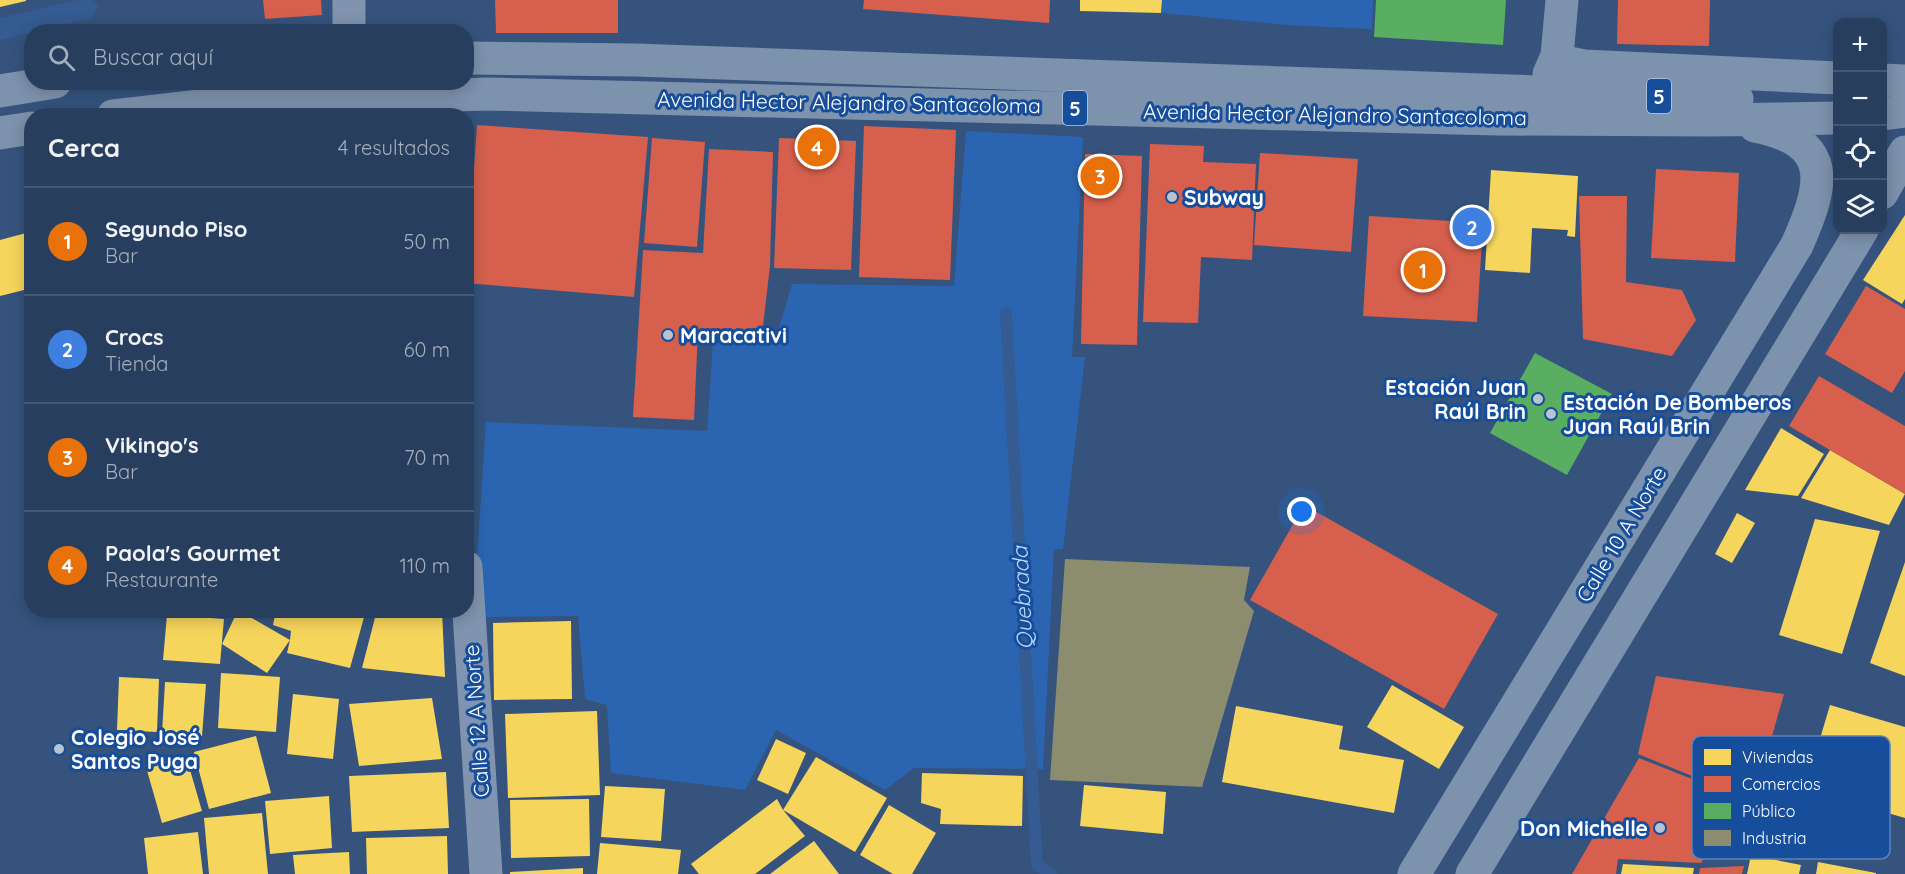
<!DOCTYPE html>
<html lang="es">
<head>
<meta charset="utf-8">
<style>
  body { margin:0; font-family:Quicksand,sans-serif; background:#304564; color:#f1f3f6 }
  .controls { position:absolute; right:18px; top:18px; display:grid; overflow:hidden; border-radius:12px; box-shadow:0 3px 15px #0003 }
  .controls button { width:54px; height:54px; display:grid; place-items:center; padding:0; border:0; border-bottom:2px solid #445773; background:#283e5e; color:#f1f3f6; font:30px sans-serif }
  .you { position:absolute; left:1302px; top:512px; width:21px; height:21px; margin:-15px; border:4px solid #fff; border-radius:50%; background:#1a73e8; box-shadow:0 0 0 9px #1a73e833 }
  .badge { display:grid; place-items:center; width:39px; height:39px; border-radius:50%; background:#b8c3d2; color:#fff; font-size:20px; font-weight:700 }
  .pin { position:absolute; translate:-50% -50%; border:3px solid #fff; box-shadow:0 2px 6px #0006 }
  .list { margin:0; padding:0; list-style:none }
  h2 { display:flex; justify-content:space-between; align-items:center; height:78px; margin:0; padding:0 24px; font-size:26px }
  h2 small { font-size:20px; font-weight:400; color:#a5aebc }
  .list li { display:grid; grid-template-columns:39px 1fr auto; gap:18px; align-items:center; box-sizing:border-box; height:108px; padding:0 24px; border-top:2px solid #445773 }
  .list b { display:block; font-size:22px; white-space:nowrap }
  .list p { margin:0; font-size:20px; white-space:nowrap; color:#a5aebc }
  .list em { font-size:20px; font-style:normal; color:#a5aebc }
  .icon { flex:none; width:33px; height:33px; fill:none; stroke:currentColor; stroke-width:2; stroke-linecap:round; stroke-linejoin:round }
  .map { position:relative; flex:none; width:1905px; height:874px; overflow:hidden }
  .search { position:absolute; background:#283e5e; box-shadow:0 3px 15px #0003; left:24px; top:24px; width:450px; height:66px; display:flex; align-items:center; gap:15px; box-sizing:border-box; padding:0 21px; border-radius:24px; color:#a5aebc; font-size:22px }
  .panel { position:absolute; background:#283e5e; box-shadow:0 3px 15px #0003; left:24px; top:108px; width:450px; height:510px; border-radius:24px }
  .map>svg:first-child { display:block }
  .green { fill:#2b65b1 }
  .water { fill:#345b92 }
  .homes { fill:#f6d55c }
  .shops { fill:#d6604d }
  .public { fill:#5aae61 }
  .industry { fill:#8c8c6e }
  .lines { fill:none; stroke-linecap:round; stroke-linejoin:round }
  .stream { stroke:#345b92; stroke-width:12 }
  .street { stroke:#8094af; stroke-width:33 }
  .primary { stroke:#7d92ad; stroke-width:33 }
  .poi-dot { fill:#b8c3d2; stroke:#174e9b; stroke-width:2 }
  .labels { text-anchor:middle; dominant-baseline:central; stroke-width:6; stroke-linejoin:round; paint-order:stroke }
  .shield { fill:#174e9b; stroke:#b9cae1; stroke-width:1.5 }
  .shield-label { font-size:20px; font-weight:bold; fill:#fff }
  .street-label { font-size:21px; fill:#fff; stroke:#174e9b }
  .poi-label { font-size:21px; font-weight:bold; fill:#fff; stroke:#174e9b; text-anchor:start }
  .water-label { font-size:22px; font-style:italic; fill:#b9d5f9; stroke:#174e9b }
  .key { fill:#174e9b; stroke:#5d83b9; stroke-width:1.5 }
  .key-label { font-size:16px; fill:#fff }
</style>
</head>
<body>
<div class="map">
<svg width="1905" height="874" viewBox="0 0 1905 874">
  <rect width="100%" height="100%" fill="#35537d"/>
  <path class="green" d="M1162 0H1373L1372 29 1287 25 1162 13Z
    M966 131 1083 137 1072 357H1085L1063 549H1054L1043 769 914 768 885 790 776 730 745 790 611 773 607 705 585 699 578 616 473 617 486 422 707 431 713 343 774 344 792 284 954 286Z"/>
  <path class="water" d="M78 0H92L99 5 91 18 0 40V18Z"/>
  <path class="homes" d="M0 0H26V1L0 7Z
    M1080 0H1162L1161 13 1080 11Z
    M1491 170 1578 176 1575 237 1567 236 1568 230 1532 228 1530 273 1485 270Z
    M1905 215V299L1902 304 1863 280Z
    M26 233 32 256V288L0 296V240Z
    M1781 428 1824 454 1798 496 1745 490Z
    M1830 450 1905 494 1889 525 1801 498Z
    M1737 513 1755 523 1732 563 1715 554Z
    M1815 519 1880 531 1842 654 1779 635Z
    M1905 562V676L1870 663Z
    M238 610 290 640 291 631 273 625 276 610H366L350 668 287 653 290 640 267 673 222 644Z
    M377 610H442L445 677 362 668Z
    M167 615 224 619 220 664 163 660Z
    M571 621 572 699 494 700 493 623Z
    M221 673 280 677 276 732 218 728Z
    M119 677 159 679 157 732 117 730Z
    M165 682 206 684 202 736 162 733Z
    M1392 685 1464 727 1439 769 1367 727Z
    M293 694 339 699 333 759 287 754Z
    M432 698 442 759 359 766 349 704Z
    M1830 705 1905 727V818L1805 789Z
    M1236 706 1343 726 1339 749 1404 760 1394 813 1222 782Z
    M597 711 600 795 508 798 505 714Z
    M256 736 271 793 209 809 194 752Z
    M776 739 806 753 788 794 757 780Z
    M186 756 202 811 162 823 146 767Z
    M816 757 887 798 855 852 783 810 805 836 755 874H699L691 864 777 799 783 810Z
    M446 772 449 828 352 832 349 776Z
    M922 773 1023 776 1022 826 940 824 941 809 921 803Z
    M1084 785 1166 792 1163 834 1080 826Z
    M605 786 665 789 661 841 601 837Z
    M329 796 332 848 270 854 265 801Z
    M589 799 590 856 511 858 510 800Z
    M889 805 936 833 912 874H893L860 855Z
    M262 813 268 874H209L204 818Z
    M198 832 203 874H148L144 838Z
    M447 836 448 874H367L366 838Z
    M814 841 839 874H770Z
    M600 843 681 850 678 874H597Z
    M349 852 350 874H295L293 855Z
    M1751 855 1801 865 1799 874H1747Z
    M1818 862 1876 873V874H1816Z
    M1623 864 1694 868 1693 874H1621Z
    M583 868V874H510V872Z"/>
  <path class="shops" d="M263 0H321L322 15 265 19Z
    M495 0H618V33H496Z
    M864 0H1050L1049 23 863 9Z
    M1618 0H1710L1709 46 1617 44Z
    M477 125 648 137 634 297 466 283Z
    M864 126 956 130 950 280 859 277Z
    M652 138 705 142 697 247 644 243Z
    M779 138 856 141 851 270 774 268Z
    M1150 144 1204 146 1203 162 1256 164 1252 260 1201 257 1198 323 1143 322Z
    M709 149 773 152 770 266 762 334 698 330 694 420 633 417 643 250 703 253Z
    M1260 153 1358 159 1351 252 1254 245Z
    M1085 154 1142 156 1137 345 1081 344Z
    M1656 169 1739 173 1735 262 1651 258Z
    M1579 196H1627L1626 282 1682 290 1696 320 1672 356 1583 339Z
    M1369 216 1483 223 1477 322 1363 316Z
    M1866 286 1905 309V371L1892 393 1825 354Z
    M1819 376 1905 426V494L1789 426Z
    M1304 505 1498 614 1444 709 1250 600Z
    M1656 676 1784 694 1757 789 1748 788 1746 798 1638 754Z
    M1639 758 1740 798 1701 863 1618 859 1616 874H1572Z
    M1744 866 1742 874H1699L1700 868Z"/>
  <path class="public" d="M1376 0H1506L1503 45 1374 37Z
    M1535 353 1612 394 1567 475 1490 433Z"/>
  <path class="industry" d="M1065 559 1250 567 1244 600 1254 611 1202 787 1050 780Z"/>
  <g class="lines">
    <path class="stream" d="M1006 314 1037 865 1051 874"/>
    <path class="street" d="M349 32V0
      M466 567 486 874"/>
    <path class="primary" d="M1557 56 1569 63 1584 66 1838 78
      M466 58 635 60 1737 99
      M1549 74 1557 56 1562 0
      M1882 80 1905 81
      M0 91 55 82
      M1882 114 1905 111
      M113 116 226 103 486 94 1497 119 1712 120 1838 118
      M0 133 32 128
      M1882 193 1905 152
      M1414 874 1797 245C1823 186 1836 142 1755 126
      M1472 874 1862 230"/>
  </g>
  <g class="poi-dot">
    <circle cx="1172" cy="197" r="6"/>
    <circle cx="668" cy="335" r="6"/>
    <circle cx="1538" cy="399" r="6"/>
    <circle cx="1551" cy="414" r="6"/>
    <circle cx="59" cy="749" r="6"/>
    <circle cx="1660" cy="828" r="6"/>
  </g>
  <g class="labels">
    <g class="shield">
      <rect x="1647" y="79" width="24" height="34" rx="4.5"/>
      <rect x="1063" y="91" width="24" height="34" rx="4.5"/>
    </g>
    <g class="shield-label">
      <text x="1659" y="96">5</text>
      <text x="1075" y="108">5</text>
    </g>
    <g class="street-label">
      <text transform="translate(849 102) rotate(1)">Avenida Hector Alejandro Santacoloma</text>
      <text transform="translate(1335 114) rotate(1)">Avenida Hector Alejandro Santacoloma</text>
      <text transform="translate(1621 534) rotate(-59)">Calle 10 A Norte</text>
      <text transform="translate(476 721) rotate(-94)">Calle 12 A Norte</text>
    </g>
    <g class="poi-label">
      <text x="1184" y="197">Subway</text>
      <text x="680" y="335">Maracativi</text>
      <text x="1526" y="387" text-anchor="end">Estación Juan<tspan x="1526" dy="24">Raúl Brin</tspan></text>
      <text x="1563" y="402">Estación De Bomberos<tspan x="1563" dy="24">Juan Raúl Brin</tspan></text>
      <text x="71" y="737">Colegio José<tspan x="71" dy="24">Santos Puga</tspan></text>
      <text x="1648" y="828" text-anchor="end">Don Michelle</text>
    </g>
    <g class="water-label">
      <text transform="translate(1022 598) rotate(-93)">Quebrada</text>
    </g>
  </g>
  <rect x="1692" y="736" width="198" height="123" rx="9" class="key"/>
  <rect x="1704" y="749" width="27" height="16" fill="#f6d55c"/>
  <rect x="1704" y="776" width="27" height="16" fill="#d6604d"/>
  <rect x="1704" y="803" width="27" height="16" fill="#5aae61"/>
  <rect x="1704" y="830" width="27" height="16" fill="#8c8c6e"/>
  <g class="key-label">
    <text x="1742" y="763">Viviendas</text>
    <text x="1742" y="790">Comercios</text>
    <text x="1742" y="817">Público</text>
    <text x="1742" y="844">Industria</text>
  </g>
</svg>
<div class="controls">
<button>+</button>
<button>−</button>
<button><svg class="icon" aria-label="locate" viewBox="0 0 24 24"><circle cx="12" cy="12" r="6"/><path d="M12 2v4M12 18v4M2 12h4M18 12h4"/></svg></button>
<button><svg class="icon" aria-label="layers" viewBox="0 0 24 24"><path d="M12 4l9 5-9 5-9-5zM3 14l9 5 9-5"/></svg></button>
</div>
<div class="you"></div>
<div class="pin badge" style="left:1423px;top:270px;background:#e8710a">1</div>
<div class="pin badge" style="left:1472px;top:227px;background:#3f7fe0">2</div>
<div class="pin badge" style="left:1100px;top:176px;background:#e8710a">3</div>
<div class="pin badge" style="left:817px;top:147px;background:#e8710a">4</div>
<div class="search"><svg class="icon" aria-label="search" viewBox="0 0 24 24"><circle cx="10" cy="10" r="6"/><path d="M15 15l6 6"/></svg>Buscar aquí</div>
<section class="panel">
<h2>Cerca<small>4 resultados</small></h2>
<ul class="list">
<li><span class="badge" style="background:#e8710a">1</span><div><b>Segundo Piso</b><p>Bar</p></div><em>50 m</em></li>
<li><span class="badge" style="background:#3f7fe0">2</span><div><b>Crocs</b><p>Tienda</p></div><em>60 m</em></li>
<li><span class="badge" style="background:#e8710a">3</span><div><b>Vikingo's</b><p>Bar</p></div><em>70 m</em></li>
<li><span class="badge" style="background:#e8710a">4</span><div><b>Paola's Gourmet</b><p>Restaurante</p></div><em>110 m</em></li>
</ul>
</section>
</div>
</body>
</html>
